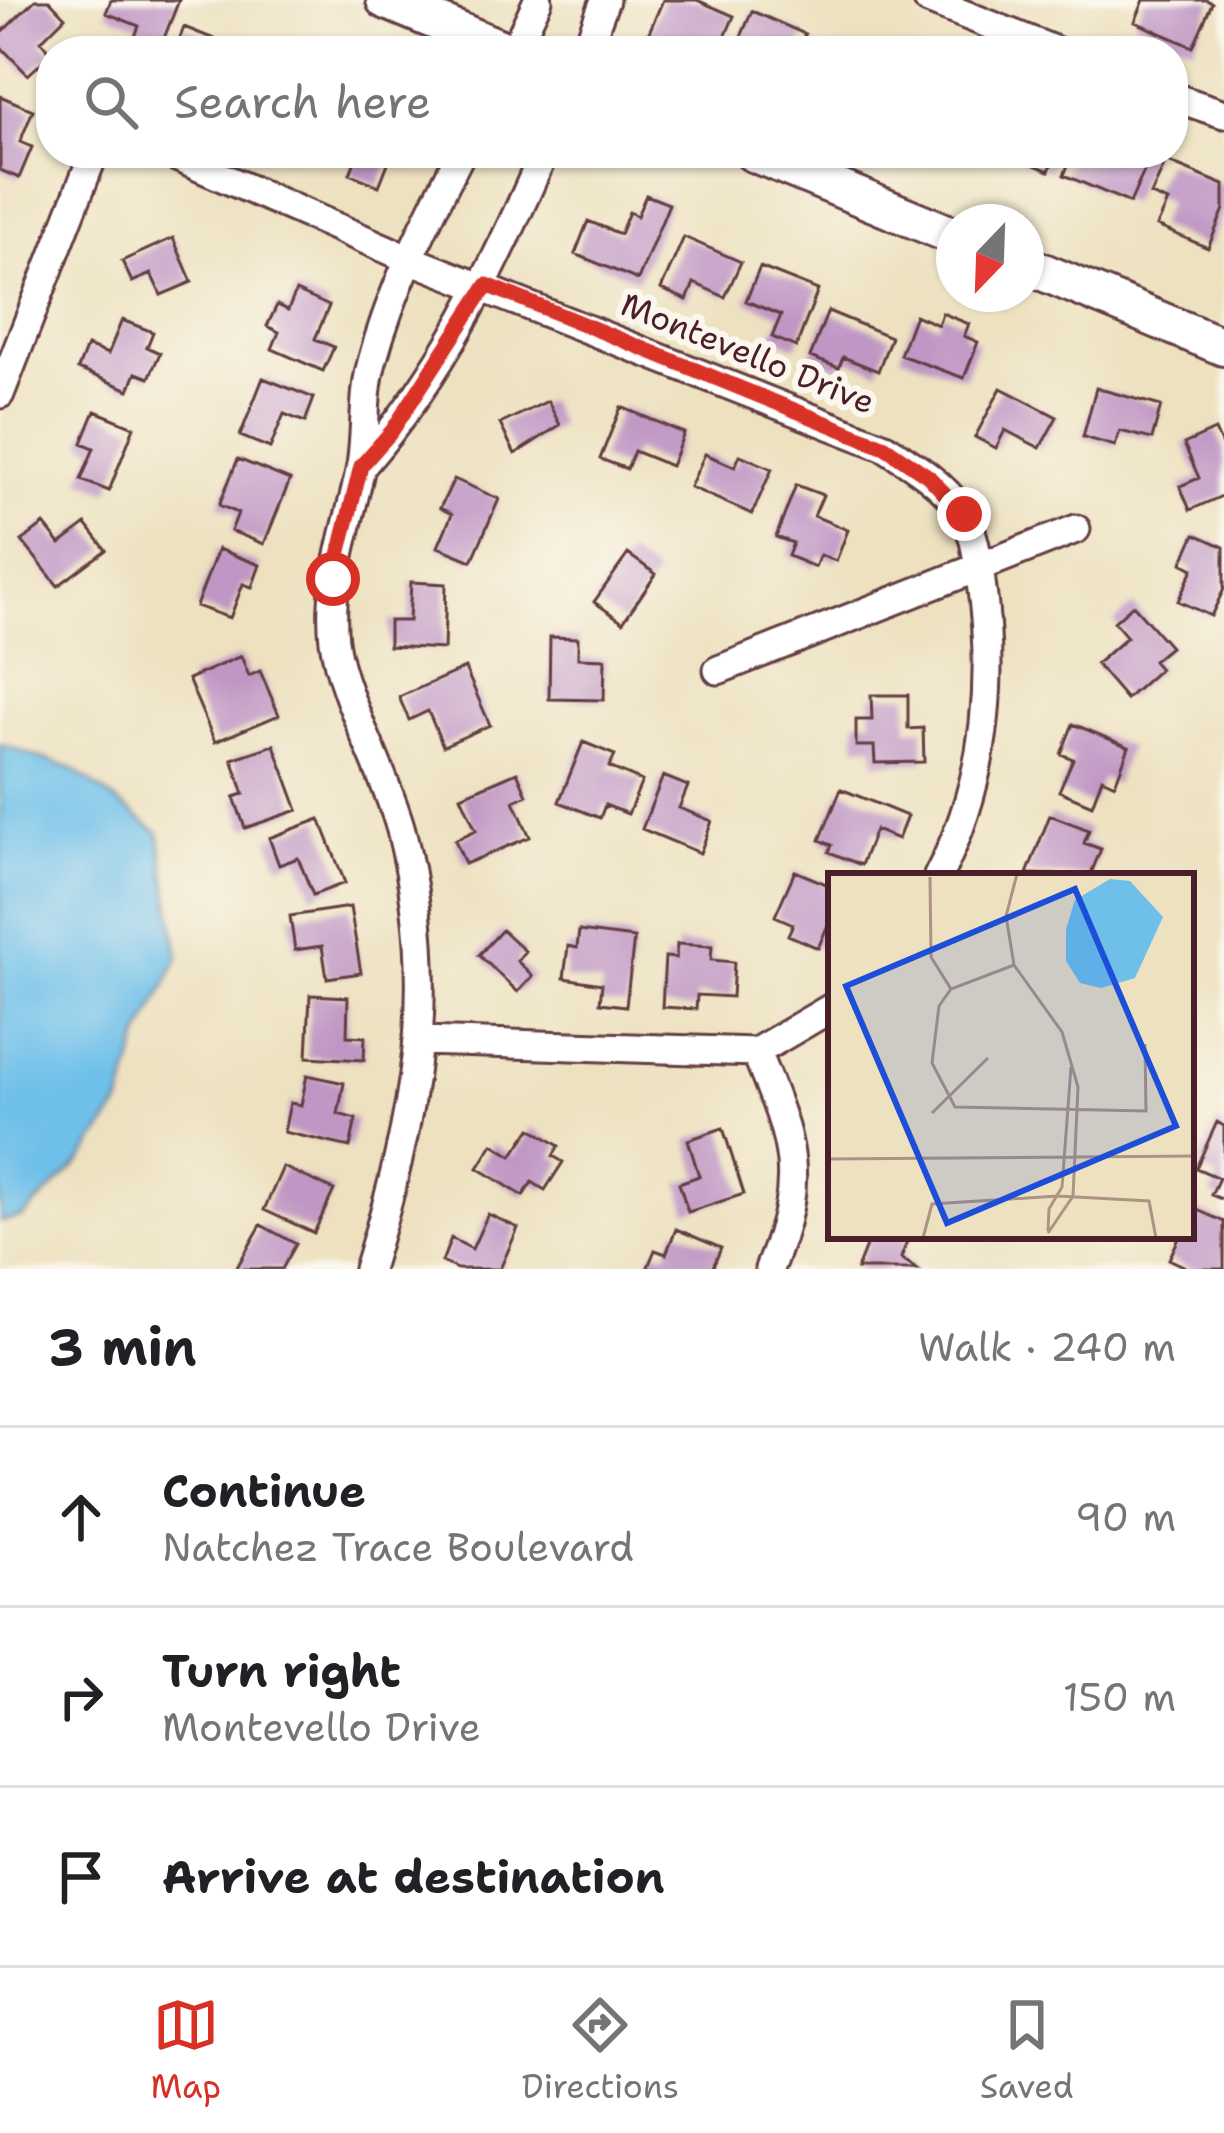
<!DOCTYPE html>
<html lang="en">
<head>
<meta charset="utf-8">
<style>
  body { margin:0; font-family:"Shantell Sans",sans-serif; background:#f2f2f2; color:#202124 }
  .compass { position:absolute; left:936px; top:204px; width:108px; height:108px; border-radius:50%; background:#fff; box-shadow:0 3px 9px #0004; rotate:203deg }
  .stop { position:absolute; width:36px; height:36px; margin:-27px; border:9px solid #d93025; border-radius:50%; background:#fff }
  .stop.end { background:#d93025; border-color:#fff; box-shadow:0 3px 12px #0008 }
  .list { margin:0; padding:0; list-style:none }
  h2 { display:flex; justify-content:space-between; align-items:center; height:156px; margin:0; padding:0 48px; font-size:51px }
  h2 small { font-size:39px; font-weight:400; color:#757577 }
  .list li { display:grid; grid-template-columns:78px 1fr auto; gap:36px; align-items:center; box-sizing:border-box; height:180px; padding:0 48px; border-top:3px solid #e0e0e0 }
  .list b { display:block; font-size:45px; white-space:nowrap }
  .list p { margin:0; font-size:39px; white-space:nowrap; color:#757577 }
  .list em { font-size:39px; font-style:normal; color:#757577 }
  .icon { flex:none; width:66px; height:66px; fill:none; stroke:currentColor; stroke-width:2; stroke-linecap:round; stroke-linejoin:round }
  .map { position:relative; flex:none; width:1224px; height:1269px; overflow:hidden }
  .search { position:absolute; background:#fff; box-shadow:0 3px 9px #0004; left:36px; right:36px; top:36px; height:132px; display:flex; align-items:center; gap:30px; box-sizing:border-box; padding:0 42px; border-radius:48px; color:#757577; font-size:45px }
  .sheet { height:696px; background:#fff }
  nav { display:flex; justify-content:space-around; align-items:center; box-sizing:border-box; height:168px; border-top:3px solid #e0e0e0; background:#fff; font-size:33px; color:#757577 }
  nav a { display:grid; justify-items:center; gap:6px }
  nav .on { color:#d93025 }
  .map>svg:first-child { display:block }
  .water { fill:#6ec0ea; stroke:#5c708a; stroke-width:3 }
  .building { fill:#c097c4 }
  .lines { fill:none; stroke-linecap:round; stroke-linejoin:round }
  .minor-casing { stroke:#623c41; stroke-width:33 }
  .tertiary-casing { stroke:#623c41; stroke-width:42 }
  .minor { stroke:#fff; stroke-width:27 }
  .tertiary { stroke:#fff; stroke-width:36 }
  .route { stroke:#d93025; stroke-width:15 }
  .labels { text-anchor:middle; dominant-baseline:central; stroke-width:12; stroke-linejoin:round; paint-order:stroke }
  .street-label { font-size:33px; fill:#4a1f2b; stroke:#fbf7ec }
  .inset-road { fill:none; stroke:#ac9384; stroke-width:3 }
  .view { fill:#1d4ed8; fill-opacity:0.15; stroke:#1d4ed8; stroke-width:6 }
  .inset-edge { fill:none; stroke:#4a1f2b; stroke-width:6 }
</style>
</head>
<body>
<div class="map">
<svg width="1224" height="1269" viewBox="0 0 1224 1269">
  <rect width="100%" height="100%" fill="#fbf7ec"/>
  <filter id="ink" filterUnits="userSpaceOnUse"><feTurbulence type="fractalNoise" baseFrequency=".00833" numOctaves="2"/><feDisplacementMap in="SourceGraphic" scale="24" xChannelSelector="R" yChannelSelector="G"/><feConvolveMatrix kernelMatrix="1 2 1 2 8 2 1 2 1" color-interpolation-filters="sRGB"/></filter>
  <filter id="wash" filterUnits="userSpaceOnUse"><feTurbulence type="fractalNoise" baseFrequency=".004" numOctaves="4" result="noise"/><feDisplacementMap in="SourceGraphic" scale="48" xChannelSelector="R" yChannelSelector="G"/><feGaussianBlur stdDeviation="2.7" result="paint"/><feColorMatrix in="noise" values="0 0 0 0 0 0 0 0 0 0 0 0 0 0 0 0 0 1.4 0 .05"/><feComposite in="paint" operator="in"/></filter>
  <g filter="url(#wash)">
    <rect width="100%" height="100%" fill="#ede1c0"/>
    <path class="water" d="M0 744 73 769 159 833 179 957 140 1037 120 1105 81 1161 23 1217 0 1222Z"/>
    <g id="blocks">
      <path class="building" d="M35 0H49L65 17 41 41 51 54 28 75 0 46V34Z
        M111 0H179L159 51 132 44 139 26 106 13Z
        M663 0H697L734 16 719 51H679L647 37Z
        M1144 0H1206L1212 3 1193 47 1135 22Z
        M752 11 805 34 798 51H735Z
        M184 27 244 51H175Z
        M0 96 33 110 20 142 32 147 19 178 0 170Z
        M334 153H392L379 186 350 174 355 161Z
        M1006 153H1056L1049 171Z
        M1073 153H1146L1151 155 1130 203 1064 175Z
        M1166 161 1224 185V209L1208 248 1157 226 1168 202 1151 195Z
        M646 195 669 204 638 280 575 254 588 221 620 234 629 212 637 216Z
        M684 237 741 262 725 297 694 283 687 300 661 289Z
        M173 238 192 282 161 295 151 274 132 282 122 261Z
        M760 267 818 290 796 347 772 337 781 315 746 301Z
        M296 291 329 306 315 339 334 347 323 371 272 349 279 332 267 326 277 305 288 310Z
        M828 311 891 337 878 371 843 357 839 368 810 357Z
        M942 313 969 324 964 336 978 342 964 378 900 355 915 315 938 325Z
        M122 320 153 332 147 347 160 353 149 378 136 373 129 390 78 369 87 346 108 354Z
        M263 378 314 398 305 422 284 414 270 448 240 436Z
        M1001 388 1057 417 1040 448 1005 430 996 448 975 437Z
        M1096 388 1161 406 1152 439 1120 431 1115 446 1083 437Z
        M548 401 560 425 515 454 500 424Z
        M621 407 684 433 671 466 634 451 627 469 600 459Z
        M95 411 134 427 109 491 81 480 94 448 82 443Z
        M1215 430 1224 450V495L1190 510 1180 486 1199 478 1184 444Z
        M705 454 735 467 740 455 772 469 752 514 690 487Z
        M238 459 290 480 264 544 231 531 238 513 219 505Z
        M454 479 499 499 472 561 438 547 452 514 440 508Z
        M796 485 823 495 814 516 848 530 836 561 820 555 815 567 788 556 793 543 776 537Z
        M44 524 60 544 86 524 106 550 58 586 22 541Z
        M1195 534 1224 547V589L1211 616 1178 601 1193 569 1182 563Z
        M218 549 260 565 252 587 243 584 230 618 196 606Z
        M628 554 656 574 623 622 594 602Z
        M411 582 446 584 444 649 389 646V621H409Z
        M1133 605 1170 647 1153 661 1160 669 1126 699 1096 664 1127 637 1114 622Z
        M550 637 578 638V658L605 659 604 700 549 699Z
        M241 656 249 676 260 671 279 715 215 742 188 679Z
        M465 668 490 725 443 746 428 711 409 720 399 697Z
        M871 695H908V729L923 728 924 762 875 763 874 746H856V720H872Z
        M1073 724 1129 747 1115 784 1102 778 1092 805 1059 791 1073 759 1061 754Z
        M583 742 615 755 609 767 642 781 628 814 605 805 600 818 559 802Z
        M274 745 298 810 245 828 234 797 244 794 232 759Z
        M517 772 527 795 514 801 530 837 465 864 455 840 476 830 461 796Z
        M663 776 688 786 679 808 712 821 700 853 642 829Z
        M841 789 907 816 898 839 875 830 861 865 829 852 832 845 820 840Z
        M1050 815 1089 830 1084 843 1101 849 1090 876 1027 874Z
        M320 819 345 883 313 895 298 858 279 865 269 838Z
        M795 871 831 886V918L818 948 788 935 793 924 775 916Z
        M350 907 361 973 327 978 322 946 295 950 290 916Z
        M502 930 525 951 517 961 533 976 518 992 479 955Z
        M579 931 634 938 626 1006 600 1003 602 984 564 978 568 946 577 948Z
        M677 944 712 946 711 960 734 962 732 997 697 995 696 1009 662 1007 665 957 676 958Z
        M310 995 348 997 347 1036 365 1037 364 1060 307 1057Z
        M307 1075 344 1083 338 1114 356 1119 350 1147 284 1132 290 1103 301 1105Z
        M1217 1122 1224 1126V1200L1211 1195 1219 1178 1196 1168Z
        M531 1128 559 1146 553 1156 563 1162 545 1190 532 1182 523 1196 478 1168 493 1144 512 1156Z
        M723 1128 744 1194 688 1212 679 1183 699 1176 688 1140Z
        M283 1167 334 1190 314 1233 264 1210Z
        M1193 1208 1224 1222V1269H1190L1169 1259 1180 1236H1191Z
        M488 1214 518 1228 500 1269H457L442 1262 451 1238 472 1249Z
        M261 1225 296 1244 282 1269H236Z
        M676 1229 721 1248 712 1269H647L655 1250 666 1254Z
        M870 1236H909L901 1258 917 1269H857Z"/>
    </g>
  </g>
  <g filter="url(#ink)">
    <use href="#blocks" fill-opacity="0" stroke="#623c41" stroke-width="3"/>
    <g class="lines">
      <g class="minor-casing">
        <path id="minor" d="M928 0 1056 51
          M514 51 538 0
          M586 51 605 0
          M1173 97 1224 114
          M167 153 407 258 885 447C913 465 942 483 962 511 974 528 978 561 981 582 995 682 986 785 938 876
          M0 394 94 153
          M361 467C443 374 495 266 544 153
          M718 670 1076 529
          M422 1041 756 1052 831 1008
          M756 1052C792 1141 808 1175 769 1269
          M368 1269C414 1118 441 987 401 830 386 774 341 695 334 641 327 581 348 529 360 471 367 436 362 397 372 362 392 288 426 221 461 153"/>
      </g>
      <g class="tertiary-casing">
        <path id="tertiary" d="M385 0 507 51
          M753 153 954 236
          M1026 265 1224 347"/>
      </g>
      <use href="#minor" class="minor"/>
      <use href="#tertiary" class="tertiary"/>
    </g>
  </g>
  <g class="lines" filter="url(#ink)">
    <path class="route" d="M333 579 361 466 392 431 487 285 885 447 928 476 964 514"/>
  </g>
  <g class="labels">
    <g class="street-label">
      <text transform="translate(748 353) rotate(22)">Montevello Drive</text>
    </g>
  </g>
  <g transform="translate(828 873)">
    <rect width="366" height="366" fill="#ede1c0"/>
    <path d="M282 6 302 8 335 44 307 105 273 115 252 110 238 88V56L247 27Z" fill="#6ec0ea"/>
    <path class="inset-road" d="M189 1 178 43 186 92 234 159 250 214 245 323 220 360M102 4 103 84 123 116M0 46V235M186 92 123 116 111 133 104 190 127 234 318 238 317 171M104 240 160 185M0 286 366 283M220 358 221 336 234 314 243 194M95 365 104 331 230 323 321 328 328 365"/>
    <path class="view" d="M247 16 348 253 119 350 18 113Z"/>
    <rect width="366" height="366" class="inset-edge"/>
  </g>
</svg>
<svg class="compass" viewBox="-18 -18 36 36"><path d="M0-13l5 13h-10z" fill="#e53935"/><path d="M0 13l5-13h-10z" fill="#757577"/></svg>
<div class="stop" style="left:333px;top:579px"></div>
<div class="stop end" style="left:964px;top:514px"></div>
<div class="search"><svg class="icon" aria-label="search" viewBox="0 0 24 24"><circle cx="10" cy="10" r="6"/><path d="M15 15l6 6"/></svg>Search here</div>
</div>
<section class="sheet">
<h2>3 min<small>Walk · 240 m</small></h2>
<ul class="list">
<li><svg class="icon" aria-label="ahead" viewBox="0 0 24 24"><path d="M12 20V5M6 11l6-6 6 6"/></svg><div><b>Continue</b><p>Natchez Trace Boulevard</p></div><em>90 m</em></li>
<li><svg class="icon" aria-label="right" viewBox="0 0 24 24"><path d="M7 20v-9h11M14 6l5 5-5 5"/></svg><div><b>Turn right</b><p>Montevello Drive</p></div><em>150 m</em></li>
<li><svg class="icon" aria-label="arrive" viewBox="0 0 24 24"><path d="M6 21V4h12l-3 4 3 4H6"/></svg><div><b>Arrive at destination</b></div></li>
</ul>
</section>
<nav>
<a class="on"><svg class="icon" aria-label="map" viewBox="0 0 24 24"><path d="M3 6l6-2 6 2 6-2v14l-6 2-6-2-6 2zM9 4v14M15 6v14"/></svg>Map</a>
<a><svg class="icon" aria-label="directions" viewBox="0 0 24 24"><path d="M12 3l9 9-9 9-9-9zM9 14v-3h6M13 9l2 2-2 2"/></svg>Directions</a>
<a><svg class="icon" aria-label="saved" viewBox="0 0 24 24"><path d="M7 4h10v16l-5-4-5 4z"/></svg>Saved</a>
</nav>
</body>
</html>
